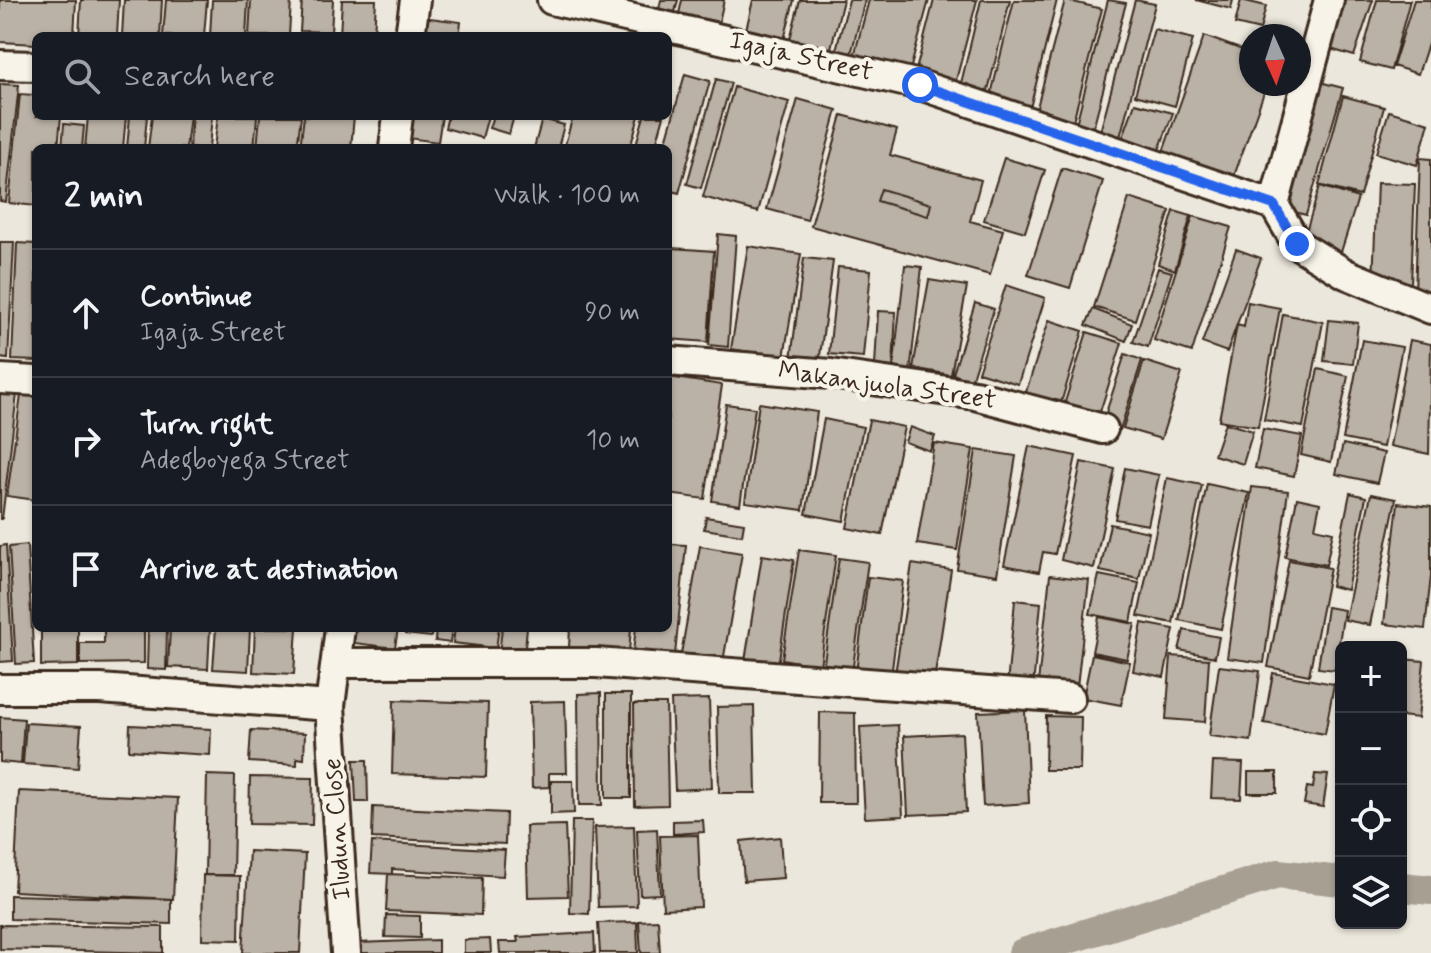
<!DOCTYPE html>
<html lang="en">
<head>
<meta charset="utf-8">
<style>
  body { margin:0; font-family:Mynerve,sans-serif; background:#242831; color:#f1f3f6 }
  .controls { position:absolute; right:24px; bottom:24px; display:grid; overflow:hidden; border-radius:12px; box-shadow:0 2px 6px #0004 }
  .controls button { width:72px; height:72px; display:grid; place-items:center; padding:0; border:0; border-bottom:2px solid #363941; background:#171b24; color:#f1f3f6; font:40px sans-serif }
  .compass { position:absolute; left:1239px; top:24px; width:72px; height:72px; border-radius:50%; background:#171b24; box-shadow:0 2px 6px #0004; rotate:177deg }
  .stop { position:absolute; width:24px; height:24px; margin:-18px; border:6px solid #2563eb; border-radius:50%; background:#fff }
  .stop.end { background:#2563eb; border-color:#fff; box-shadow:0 2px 8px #0008 }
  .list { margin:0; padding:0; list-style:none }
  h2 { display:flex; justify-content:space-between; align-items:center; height:104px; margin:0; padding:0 32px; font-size:34px }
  h2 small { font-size:26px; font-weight:400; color:#9ea1a6 }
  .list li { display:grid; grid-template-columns:52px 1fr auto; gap:24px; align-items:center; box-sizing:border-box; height:128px; padding:0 32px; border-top:2px solid #363941 }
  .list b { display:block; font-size:30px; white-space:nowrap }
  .list p { margin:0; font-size:26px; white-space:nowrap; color:#9ea1a6 }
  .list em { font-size:26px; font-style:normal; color:#9ea1a6 }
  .icon { flex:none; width:44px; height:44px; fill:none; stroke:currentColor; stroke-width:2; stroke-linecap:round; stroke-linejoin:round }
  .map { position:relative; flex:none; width:1431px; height:953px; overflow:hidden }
  .search { position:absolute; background:#171b24; box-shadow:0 2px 6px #0004; left:32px; top:32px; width:640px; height:88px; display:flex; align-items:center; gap:20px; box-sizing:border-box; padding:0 28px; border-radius:12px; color:#9ea1a6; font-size:30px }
  .panel { position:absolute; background:#171b24; box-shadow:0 2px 6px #0004; left:32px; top:144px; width:640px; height:488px; border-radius:12px }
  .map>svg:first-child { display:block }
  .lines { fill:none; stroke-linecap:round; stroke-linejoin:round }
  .canal { stroke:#a89f93; stroke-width:30 }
  .building { fill:#bab2a7; stroke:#3b2a1e; stroke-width:2; fill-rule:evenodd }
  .minor-casing { stroke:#3b2a1e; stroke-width:34 }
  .minor { stroke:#f7f3e8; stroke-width:28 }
  .route { stroke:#2563eb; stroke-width:10 }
  .labels { text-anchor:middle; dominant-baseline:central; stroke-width:8; stroke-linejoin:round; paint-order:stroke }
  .street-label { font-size:26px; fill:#3b2a1e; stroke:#f7f3e8 }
</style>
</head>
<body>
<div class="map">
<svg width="1431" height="953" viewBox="0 0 1431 953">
  <rect width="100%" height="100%" fill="#ece7dc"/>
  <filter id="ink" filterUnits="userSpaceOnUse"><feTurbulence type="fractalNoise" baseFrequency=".0125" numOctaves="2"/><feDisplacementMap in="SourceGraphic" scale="16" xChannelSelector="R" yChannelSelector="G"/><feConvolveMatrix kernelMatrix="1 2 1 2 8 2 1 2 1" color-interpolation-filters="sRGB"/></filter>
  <g filter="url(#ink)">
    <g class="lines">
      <path class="canal" d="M1401 887 1431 890
        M1023 953 1278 874 1341 881"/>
    </g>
    <path class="building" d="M0 0H76L74 36H36V44L0 42Z
      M81 0H119L117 36H79Z
      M124 0H162L160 36H122Z
      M166 0H207L204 36H163Z
      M212 0H248L246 36H210Z
      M251 0H291L289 36H249Z
      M302 0H333L331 32 300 31Z
      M342 0H376L374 36H340Z
      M661 0H678L675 12 659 9Z
      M682 0H724L719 22 679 14Z
      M753 0H794L784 40 746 30Z
      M800 0H843L830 52 789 43Z
      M849 0H865L850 58 835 54Z
      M869 0H929L909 74 853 60Z
      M934 0H977L954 88 914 78Z
      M981 0H1010L985 103 958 96Z
      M1014 0H1057L1030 108 990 99Z
      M1065 0 1102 9 1072 125 1035 115Z
      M1108 0 1126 3 1092 132 1075 128Z
      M1135 0 1155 4 1119 141 1099 136Z
      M1196 0H1233L1231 9Z
      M1241 0 1266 6 1260 30 1235 24Z
      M1331 0H1373L1354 56 1317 45Z
      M1377 0H1410L1391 70 1360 62Z
      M1414 0H1431V35L1418 74 1393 66Z
      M422 17 461 22 459 36H427L420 33Z
      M1154 29 1193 39 1175 106 1135 95Z
      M1204 36 1251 53V84H1267L1234 176 1163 152Z
      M685 74 710 81 679 193 668 190V148H664Z
      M716 79 731 83 701 188 687 184Z
      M1312 80 1343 88 1306 215 1275 207Z
      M0 84 19 85 6 202 0 201Z
      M34 87 36 116H61L58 148H36V206L9 203 20 94 33 95Z
      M734 87 789 102 758 212 703 197Z
      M1343 96 1384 107 1360 196 1319 185Z
      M798 99 837 110 807 220 767 209Z
      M1135 103 1173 113 1159 150 1123 137Z
      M1389 111 1429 123 1417 165 1376 153Z
      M842 115 897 130 890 155 981 180 970 221 1003 230 990 275 811 226ZM881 189 931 204 928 216 877 201Z
      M88 116H126L123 148H85Z
      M130 116H147L144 148H127Z
      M152 116H190L186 148H148Z
      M192 116H212L209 148H189Z
      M218 116H257L254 148H214Z
      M260 116H301L297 148H257Z
      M304 116H354L351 148H300Z
      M410 116H442L438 142 407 138Z
      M448 116H488L482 138 445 128Z
      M493 116H514L509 134 489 128Z
      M573 116H639L630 148H564Z
      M644 116H664L655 148H635Z
      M542 119 564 125 558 148H534Z
      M64 124 84 126 82 148H62Z
      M1004 158 1045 170 1025 232 984 220Z
      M1420 158 1431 159V293L1415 292Z
      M1062 168 1103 181 1070 288 1028 275Z
      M1377 183 1415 184 1411 285 1373 283Z
      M1320 186 1358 198 1341 252 1303 241Z
      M881 189 931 204 928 216 877 201Z
      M1129 198 1170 211 1135 320 1094 307Z
      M1174 211 1191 216 1175 270 1158 264Z
      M1193 216 1231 227 1192 352 1154 340Z
      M718 234 736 236 728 347 709 345Z
      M0 242H14L8 359 0 358Z
      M17 243 36 244V361L12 360Z
      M748 246 801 254 784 357 731 349Z
      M672 248 714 251 708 342 668 339Z
      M1236 249 1261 258 1227 352 1202 343Z
      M804 258 833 261 819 363 791 359Z
      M905 265 922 267 910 373 893 371Z
      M838 267 871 270 863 357 829 354Z
      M1158 268 1172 272 1148 347 1133 342Z
      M929 280 967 286 951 375 913 368Z
      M1006 285 1045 298 1018 384 978 372Z
      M1248 302 1280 308 1258 427 1219 420 1237 325 1244 327Z
      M975 303 994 309 971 381 953 374Z
      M1093 309 1132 324 1126 341 1086 325Z
      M878 311 896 312 893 367 875 366Z
      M1283 314 1323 322 1303 427 1264 420Z
      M1049 320 1083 331 1060 406 1025 395Z
      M1329 320 1358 323 1353 364 1324 361Z
      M1087 332 1122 343 1099 415 1064 405Z
      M1362 340 1402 347 1383 447 1343 439Z
      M1410 340 1431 344 1429 454 1390 446Z
      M1125 354 1142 360 1120 430 1102 425Z
      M1144 361 1182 373 1161 439 1123 428Z
      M1318 369 1348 376 1331 462 1301 455Z
      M668 377 722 385 705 499 668 494Z
      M0 392 17 394 2 519H0Z
      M21 395 36 396V500L7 496Z
      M759 403 817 412 803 510 745 502Z
      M726 404 755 408 740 505 712 501Z
      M824 419 863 427 844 521 806 514Z
      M869 420 904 427 882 535 847 528Z
      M1225 423 1253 431 1243 464 1214 455Z
      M910 427 935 436 930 451 905 442Z
      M1263 429 1302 436 1294 476 1255 468Z
      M934 443 973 449 957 550 917 544Z
      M1343 444 1384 453 1377 483 1336 474Z
      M1029 446 1076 456 1055 554 1043 552 1039 572 1004 565Z
      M976 450 1016 456 997 575 957 569Z
      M1081 462 1115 469 1094 568 1061 560Z
      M1125 468 1159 475 1148 525 1115 519Z
      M1167 478 1202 485 1173 623 1138 616Z
      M1207 484 1249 493 1221 629 1179 620Z
      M1252 487 1288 491 1264 663 1227 658Z
      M1350 493 1366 497 1347 590 1331 586Z
      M1371 494 1396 499 1370 625 1345 620Z
      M1297 498 1320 503 1315 528 1333 532 1326 565 1285 557Z
      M1398 503 1431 507V576L1425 629 1384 624Z
      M706 517 744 523 742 535 704 529Z
      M1110 524 1149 532 1139 579 1100 571Z
      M668 544 686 545 675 655 633 651 636 628H668Z
      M6 545 13 661 0 662V546Z
      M27 545 34 663 16 664 9 547Z
      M700 546 742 553 723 662 681 654Z
      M799 550 836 555 819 673 804 671 805 663 782 659Z
      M762 555 794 560 778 666 745 661Z
      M839 558 868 562 852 673 823 669Z
      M1289 560 1330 568 1309 675 1268 667Z
      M912 564 951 570 934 681 895 674Z
      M1050 575 1089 580 1077 687 1038 683Z
      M1099 575 1139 583 1131 622 1090 614Z
      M868 577 903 581 891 677 856 672Z
      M1015 600 1041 603 1033 687 1007 685Z
      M1327 607 1344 610 1335 670 1318 668Z
      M1099 617 1135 624 1127 659 1092 652Z
      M1142 623 1174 629 1164 677 1133 671Z
      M41 628H78V665L41 666Z
      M104 628H144V663L80 664V643H104Z
      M148 628H167L166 670 147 669Z
      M170 628H210L208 669 168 667Z
      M216 628H250L248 671 213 669Z
      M255 628H297L294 674 253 672Z
      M348 628H398L395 648 346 642Z
      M405 628H432L431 637 405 634Z
      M436 628H452L450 643 435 641Z
      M455 628H499L496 648 453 643Z
      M502 628H527L524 657 499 654Z
      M570 628H631L629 652 569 647Z
      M1184 630 1219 637 1215 657 1179 650Z
      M1092 654 1130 662 1121 705 1083 698Z
      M1171 656 1209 659 1205 722 1166 719Z
      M1401 659 1424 661 1418 718 1401 716Z
      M1219 666 1260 671 1251 741 1209 736Z
      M1273 673 1334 684 1325 734 1264 723Z
      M601 693 602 805H579L578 694Z
      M606 694H631V798H606Z
      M709 699 712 788 675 790 671 700Z
      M394 700 488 703 486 777 392 774Z
      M565 701 567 773H549V787L532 788 530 702Z
      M634 704H666L668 805 635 806Z
      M754 706 756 793H719L717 707Z
      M1025 710 1029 803 983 806 978 712Z
      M820 712 855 713 856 803H819Z
      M1046 716 1081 717 1080 770H1045Z
      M0 717 24 719 21 764 0 762Z
      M26 723 81 726 78 768 23 764Z
      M130 725 211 729 210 755 129 750Z
      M898 725 903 816 865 818 860 727Z
      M251 730 305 733 304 759 297 758V765L249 762Z
      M962 733 966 812 908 815 904 736Z
      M354 760H367L368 802H356Z
      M1213 762 1243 763 1241 799 1211 798Z
      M1248 772H1277V793H1248Z
      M1315 774 1328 775 1323 807 1304 804 1307 787 1313 788Z
      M207 775 235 776 233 875H205Z
      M250 777 313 778 312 825 249 824Z
      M551 781H573L574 813 551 814Z
      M19 791 178 798 173 899 14 891Z
      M373 807 506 813 505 844 372 838Z
      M703 820 704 832 673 834V821Z
      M572 821H592L589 914 570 913Z
      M565 825 568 896 528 897 526 826Z
      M634 826 637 906 598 907 595 827Z
      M657 829 660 894 640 895 637 830Z
      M698 835 701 907 663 909 660 836Z
      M780 837 783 878 744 881 741 841Z
      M372 842 505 850 503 876 392 869V874L370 873Z
      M249 851 305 854 300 953H243Z
      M388 874 482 878 481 915 386 911Z
      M203 875 240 876 239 940 202 939Z
      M10 895 171 899V924L10 919Z
      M386 915 420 916V938L385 937Z
      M658 920 660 953H641L639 921Z
      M637 922 638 953H600L598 923Z
      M0 925 163 927V953L0 949Z
      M594 933 595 953H500L499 942H518L517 937Z
      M490 939 491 953H464V940Z
      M438 940V953H358V943Z"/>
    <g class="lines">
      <g class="minor-casing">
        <path id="minor" d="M552 0 920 85 1274 205
          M410 36 415 0
          M0 65 36 66
          M394 148 398 116
          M1274 205 1329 0
          M1274 205 1297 244 1346 274 1431 309
          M668 361 831 374 975 395 1103 429
          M0 379 36 381
          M340 628 330 706 346 953
          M336 663H596L1070 698
          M0 689H100L330 706"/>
      </g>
      <use href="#minor" class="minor"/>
    </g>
  </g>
  <g class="lines" filter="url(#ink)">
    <path class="route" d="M920 85 1274 205 1297 244"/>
  </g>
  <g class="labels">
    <g class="street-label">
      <text transform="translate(801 57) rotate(13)">Igaja Street</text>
      <text transform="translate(887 386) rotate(8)">Makanjuola Street</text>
      <text transform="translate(338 829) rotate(-94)">Iludun Close</text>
    </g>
  </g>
</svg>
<div class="controls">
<button>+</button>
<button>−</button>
<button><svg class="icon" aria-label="locate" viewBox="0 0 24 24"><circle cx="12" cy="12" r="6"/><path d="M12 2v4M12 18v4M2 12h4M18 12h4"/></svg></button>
<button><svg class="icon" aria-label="layers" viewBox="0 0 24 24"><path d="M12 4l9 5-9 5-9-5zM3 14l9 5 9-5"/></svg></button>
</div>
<svg class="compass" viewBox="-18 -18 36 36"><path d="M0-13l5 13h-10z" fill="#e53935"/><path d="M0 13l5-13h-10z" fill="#9ea1a6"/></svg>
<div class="stop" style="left:920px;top:85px"></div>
<div class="stop end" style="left:1297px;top:244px"></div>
<div class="search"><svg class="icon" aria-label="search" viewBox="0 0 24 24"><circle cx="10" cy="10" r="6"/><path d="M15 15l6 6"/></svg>Search here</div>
<section class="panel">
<h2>2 min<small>Walk · 100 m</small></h2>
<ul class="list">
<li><svg class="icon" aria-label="ahead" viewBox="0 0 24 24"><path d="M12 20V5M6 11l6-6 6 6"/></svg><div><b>Continue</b><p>Igaja Street</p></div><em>90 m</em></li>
<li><svg class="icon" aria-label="right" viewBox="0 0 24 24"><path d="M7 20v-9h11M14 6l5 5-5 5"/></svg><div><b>Turn right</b><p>Adegboyega Street</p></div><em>10 m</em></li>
<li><svg class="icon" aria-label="arrive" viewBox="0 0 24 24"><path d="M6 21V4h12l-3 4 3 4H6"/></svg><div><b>Arrive at destination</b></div></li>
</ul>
</section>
</div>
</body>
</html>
